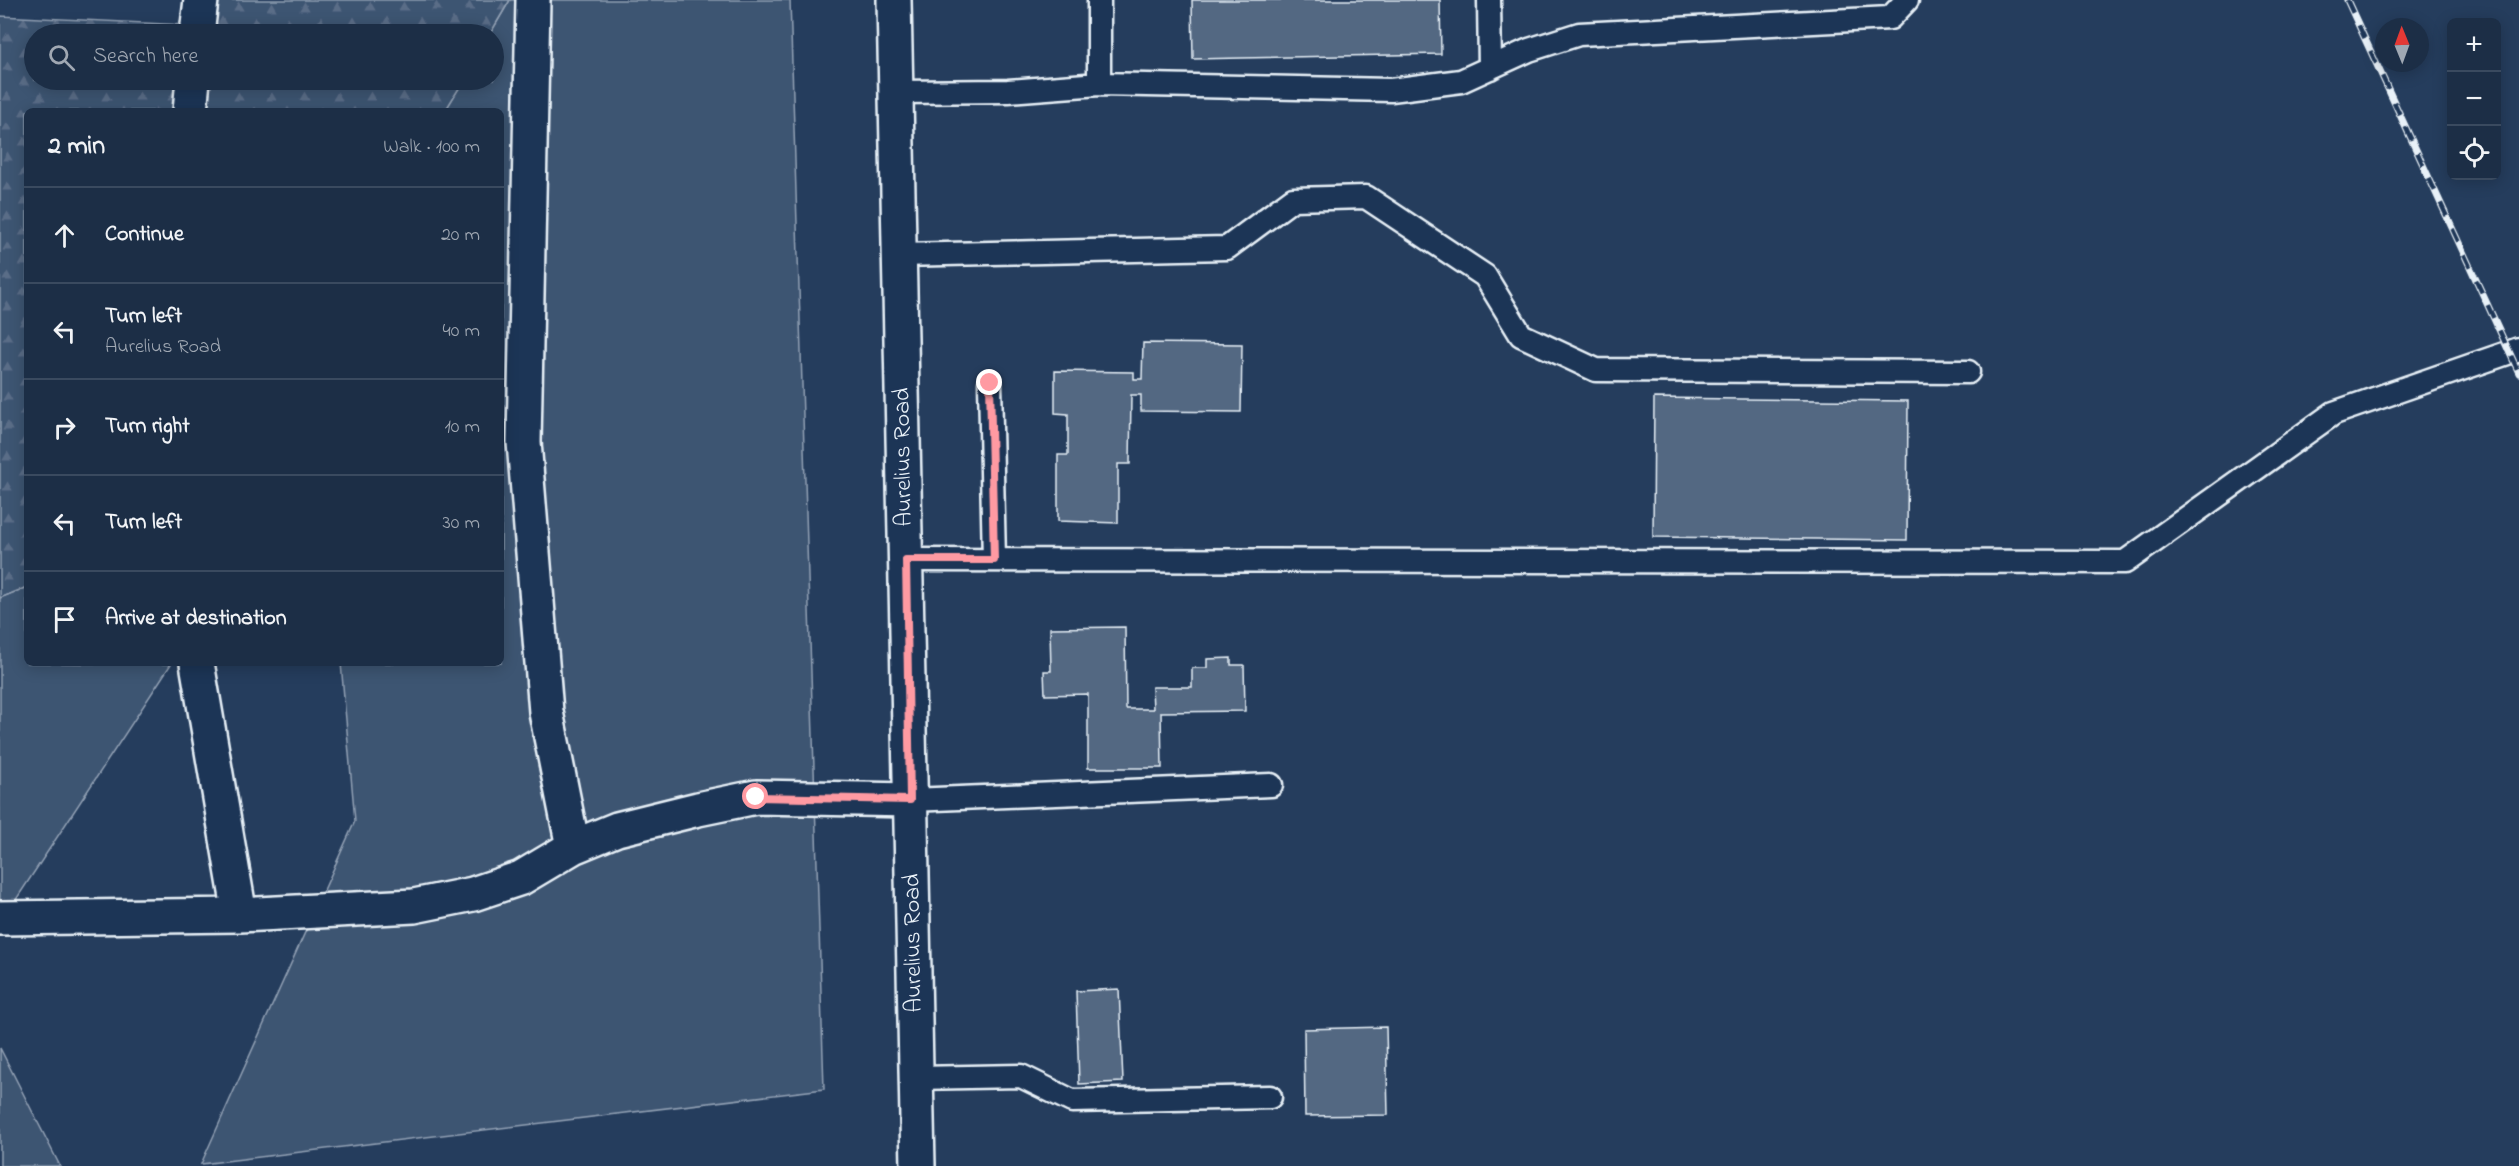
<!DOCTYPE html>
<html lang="en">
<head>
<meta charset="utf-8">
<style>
  body { margin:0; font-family:"Indie Flower",sans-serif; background:#293a51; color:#f1f3f6 }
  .controls { position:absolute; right:18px; top:18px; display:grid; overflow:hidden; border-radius:9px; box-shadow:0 3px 15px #0003 }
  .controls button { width:54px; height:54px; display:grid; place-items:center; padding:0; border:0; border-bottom:2px solid #3a4a5f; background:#1c2e46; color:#f1f3f6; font:30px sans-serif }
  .compass { position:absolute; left:2375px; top:18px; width:54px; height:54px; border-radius:50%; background:#1c2e46; box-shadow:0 3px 15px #0003; rotate:359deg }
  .stop { position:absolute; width:18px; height:18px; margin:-14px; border:4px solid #ff9aa2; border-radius:50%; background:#fff }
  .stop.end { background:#ff9aa2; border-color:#fff; box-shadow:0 2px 6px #0008 }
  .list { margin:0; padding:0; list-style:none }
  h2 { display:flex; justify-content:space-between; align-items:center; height:78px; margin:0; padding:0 24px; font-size:26px }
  h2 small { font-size:20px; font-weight:400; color:#a0a8b3 }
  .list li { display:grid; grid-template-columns:39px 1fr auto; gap:18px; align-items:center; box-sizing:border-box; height:96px; padding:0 24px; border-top:2px solid #3a4a5f }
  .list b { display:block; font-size:22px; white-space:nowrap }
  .list p { margin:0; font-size:20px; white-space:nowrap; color:#a0a8b3 }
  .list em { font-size:20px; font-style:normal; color:#a0a8b3 }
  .icon { flex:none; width:33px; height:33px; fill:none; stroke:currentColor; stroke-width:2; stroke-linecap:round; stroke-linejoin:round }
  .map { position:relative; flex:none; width:2519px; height:1166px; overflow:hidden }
  .search { position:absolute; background:#1c2e46; box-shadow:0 3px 15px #0003; left:24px; top:24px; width:480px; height:66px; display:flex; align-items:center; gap:15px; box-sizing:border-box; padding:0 21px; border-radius:33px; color:#a0a8b3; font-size:22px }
  .panel { position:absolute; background:#1c2e46; box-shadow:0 3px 15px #0003; left:24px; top:108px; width:480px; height:558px; border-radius:9px }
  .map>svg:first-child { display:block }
  .green { fill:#3e5472; stroke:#93a2b5; stroke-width:1.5 }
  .forest { fill:url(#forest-firs); stroke:#93a2b5; stroke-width:1.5 }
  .building { fill:#536782; stroke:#e8f1f8; stroke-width:1.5 }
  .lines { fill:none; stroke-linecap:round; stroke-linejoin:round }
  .service-casing { stroke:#e8f1f8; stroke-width:27 }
  .minor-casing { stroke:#e8f1f8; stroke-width:38 }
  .tertiary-casing { stroke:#e8f1f8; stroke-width:38 }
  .service { stroke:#1d3557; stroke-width:22 }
  .minor { stroke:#1d3557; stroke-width:33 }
  .tertiary { stroke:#1d3557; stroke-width:33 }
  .rail-casing { stroke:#e8f1f8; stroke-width:7 }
  .rail { stroke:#1d3557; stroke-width:4.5; stroke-dasharray:14; stroke-linecap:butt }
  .route { stroke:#ff9aa2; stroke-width:8 }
  .labels { text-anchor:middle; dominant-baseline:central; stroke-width:4.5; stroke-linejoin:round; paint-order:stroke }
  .street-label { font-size:24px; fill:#e8f1f8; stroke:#1d3557 }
</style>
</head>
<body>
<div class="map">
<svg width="2519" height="1166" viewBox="0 0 2519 1166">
  <defs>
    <pattern id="forest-firs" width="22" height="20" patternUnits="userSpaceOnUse" patternTransform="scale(1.5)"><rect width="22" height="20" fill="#3e5472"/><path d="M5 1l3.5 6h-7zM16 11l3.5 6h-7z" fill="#5a6d87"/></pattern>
  </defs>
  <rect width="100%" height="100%" fill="#253d5d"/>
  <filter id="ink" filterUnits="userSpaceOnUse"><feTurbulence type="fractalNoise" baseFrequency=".0167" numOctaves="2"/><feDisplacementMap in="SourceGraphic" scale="12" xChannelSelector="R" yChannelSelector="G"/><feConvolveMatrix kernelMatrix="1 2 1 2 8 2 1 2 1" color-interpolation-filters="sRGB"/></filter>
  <g filter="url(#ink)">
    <path class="green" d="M510 0H790L824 1089 201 1164 355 821 341 663H501V111H445L464 80H494V34H490Z
      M27 587V663L171 664 0 924V598Z
      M0 1048 60 1166H0Z"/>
    <path class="forest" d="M191 0H510L490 34H34V80H464L445 111H27V587L0 598V16L186 25Z"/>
    <path class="building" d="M1192 0H1440L1441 54 1193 59Z
      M1143 343 1242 344 1241 412 1141 411V395H1131L1130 464H1118V523L1058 521V455H1068V414L1055 413V371L1134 372V379H1142Z
      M1654 398 1908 401 1907 540 1653 537Z
      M1125 627 1126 709H1153L1152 687H1192V668H1207V659L1231 658V665H1244L1245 711 1161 712 1162 768H1088V694L1045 695 1044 671H1051L1050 628Z
      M1119 989 1123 1082 1079 1084 1076 991Z
      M1386 1027 1388 1115 1305 1116 1304 1029Z"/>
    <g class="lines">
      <g class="service-casing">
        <path id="service" d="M1489 0 1490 68
          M1099 84 1391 90 1461 81 1529 50 1579 34 1890 18 1907 0
          M896 92 1008 91 1099 84V0
          M899 255 1227 248 1293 199 1366 197 1485 276 1521 335 1596 370 1968 372
          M990 383 994 560
          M906 560 2125 562 2334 413 2519 349
          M911 800 1271 785
          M916 1078 1021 1076 1072 1101 1270 1097"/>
      </g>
      <g class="minor-casing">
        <path id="minor" d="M533 0 524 442 546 712 573 847
          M197 34 201 0
          M190 111 193 80
          M197 663 240 915
          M0 918 240 915 414 906 473 894 521 878 573 847 617 829 698 809 756 797 911 800"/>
      </g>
      <g class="tertiary-casing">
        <path id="tertiary" d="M894 0 918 1166"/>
      </g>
      <use href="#service" class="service"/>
      <use href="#minor" class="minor"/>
      <use href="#tertiary" class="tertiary"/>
      <g class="rail-casing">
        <path id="rail" d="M2347 0 2519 373"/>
      </g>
      <use href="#rail" class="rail"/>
    </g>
  </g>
  <g class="lines" filter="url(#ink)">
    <path class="route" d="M756 797 910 800 906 560H994L990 383"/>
  </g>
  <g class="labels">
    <g class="street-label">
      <text transform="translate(904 457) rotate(-91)">Aurelius Road</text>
      <text transform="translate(914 943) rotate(-91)">Aurelius Road</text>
    </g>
  </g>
</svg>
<div class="controls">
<button>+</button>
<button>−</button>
<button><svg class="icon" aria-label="locate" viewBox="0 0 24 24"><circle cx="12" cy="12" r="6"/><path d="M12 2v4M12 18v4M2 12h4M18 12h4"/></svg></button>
</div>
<svg class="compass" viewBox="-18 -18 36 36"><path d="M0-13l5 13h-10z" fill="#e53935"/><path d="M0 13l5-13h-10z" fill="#a0a8b3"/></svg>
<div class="stop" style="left:756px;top:797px"></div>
<div class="stop end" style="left:990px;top:383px"></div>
<div class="search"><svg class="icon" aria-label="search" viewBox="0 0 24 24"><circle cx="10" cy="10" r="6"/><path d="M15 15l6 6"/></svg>Search here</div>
<section class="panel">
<h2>2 min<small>Walk · 100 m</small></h2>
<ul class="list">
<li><svg class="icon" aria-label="ahead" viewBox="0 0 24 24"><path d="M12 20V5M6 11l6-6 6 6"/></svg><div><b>Continue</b></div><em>20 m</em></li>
<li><svg class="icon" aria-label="left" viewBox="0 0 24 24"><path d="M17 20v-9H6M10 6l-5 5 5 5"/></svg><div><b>Turn left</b><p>Aurelius Road</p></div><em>40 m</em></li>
<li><svg class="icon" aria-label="right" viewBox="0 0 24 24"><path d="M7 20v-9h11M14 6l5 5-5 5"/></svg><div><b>Turn right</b></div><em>10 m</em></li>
<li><svg class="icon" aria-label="left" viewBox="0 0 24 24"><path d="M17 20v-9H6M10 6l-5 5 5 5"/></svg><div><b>Turn left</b></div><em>30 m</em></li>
<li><svg class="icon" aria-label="arrive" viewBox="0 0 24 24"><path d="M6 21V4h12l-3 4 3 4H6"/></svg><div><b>Arrive at destination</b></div></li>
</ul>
</section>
</div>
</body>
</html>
